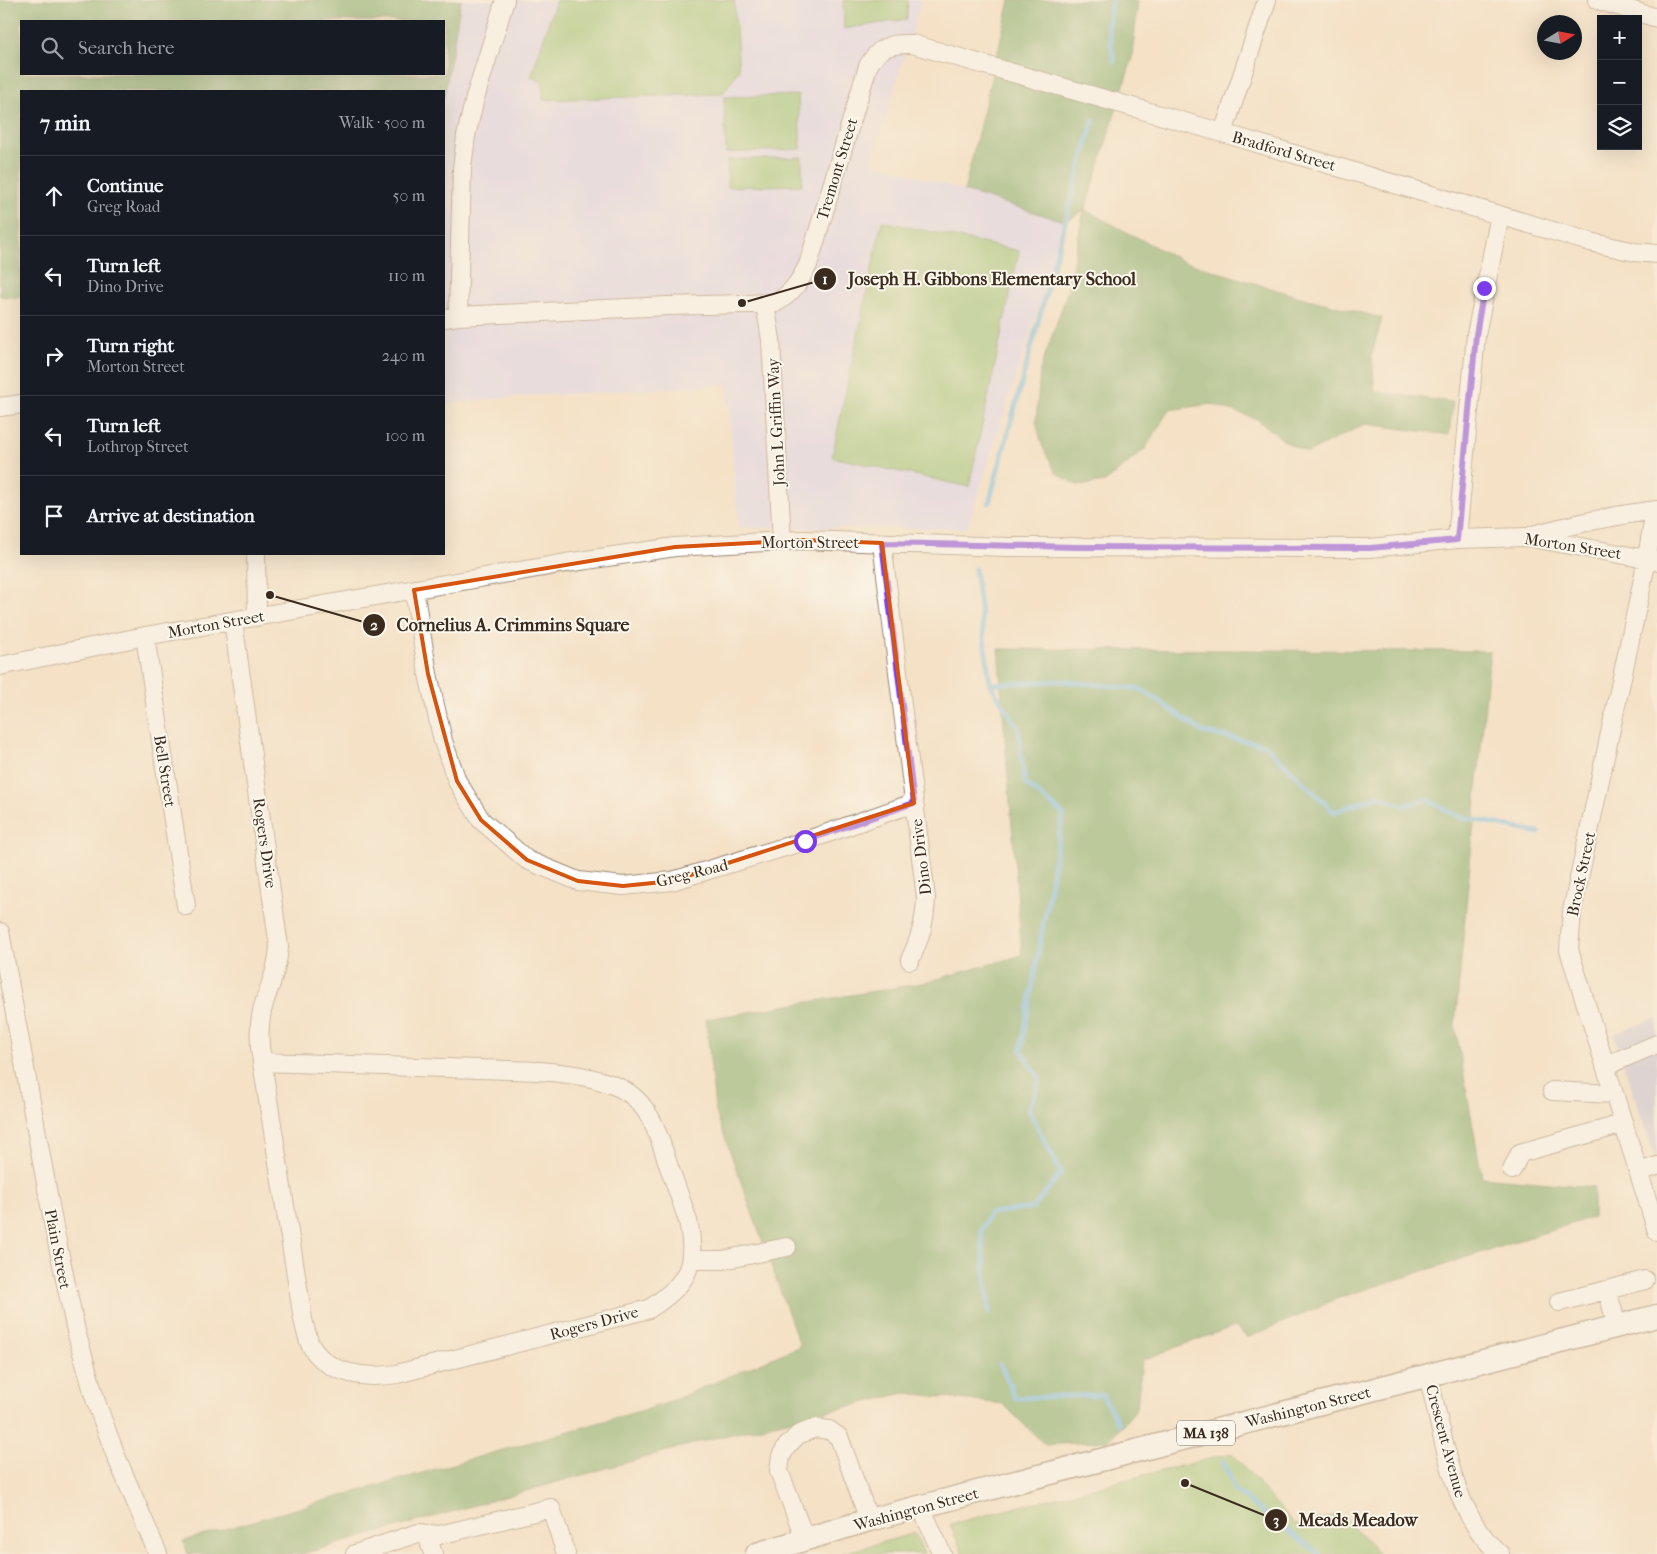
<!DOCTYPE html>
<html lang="en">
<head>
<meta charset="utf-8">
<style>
  body { margin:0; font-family:"IM FELL French Canon",serif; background:#20242c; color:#f1f3f6 }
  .controls { position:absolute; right:15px; top:15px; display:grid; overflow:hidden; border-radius:0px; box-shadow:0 5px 20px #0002 }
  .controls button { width:45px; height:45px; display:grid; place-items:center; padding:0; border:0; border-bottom:1px solid #363941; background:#171b24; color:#f1f3f6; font:25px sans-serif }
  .compass { position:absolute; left:1537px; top:15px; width:45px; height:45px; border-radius:50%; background:#171b24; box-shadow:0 5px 20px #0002; rotate:79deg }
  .stop { position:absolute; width:15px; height:15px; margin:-11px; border:4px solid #7c3aed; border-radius:50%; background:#fff }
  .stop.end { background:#7c3aed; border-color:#fff; box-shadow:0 1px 5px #0008 }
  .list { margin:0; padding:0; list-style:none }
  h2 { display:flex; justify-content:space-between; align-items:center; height:65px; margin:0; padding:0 20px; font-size:21px }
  h2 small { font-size:16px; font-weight:400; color:#9ea1a6 }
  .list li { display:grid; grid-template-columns:32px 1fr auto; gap:15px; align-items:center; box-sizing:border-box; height:80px; padding:0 20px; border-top:1px solid #363941 }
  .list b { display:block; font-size:19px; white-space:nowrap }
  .list p { margin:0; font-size:16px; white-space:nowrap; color:#9ea1a6 }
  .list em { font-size:16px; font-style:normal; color:#9ea1a6 }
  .icon { flex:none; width:28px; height:28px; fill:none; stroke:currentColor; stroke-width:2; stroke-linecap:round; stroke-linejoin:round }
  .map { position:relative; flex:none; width:1657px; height:1554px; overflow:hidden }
  .search { position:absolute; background:#171b24; box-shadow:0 5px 20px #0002; left:20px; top:20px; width:425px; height:55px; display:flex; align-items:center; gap:12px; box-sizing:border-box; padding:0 18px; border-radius:0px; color:#9ea1a6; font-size:19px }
  .panel { position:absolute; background:#171b24; box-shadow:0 5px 20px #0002; left:20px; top:90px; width:425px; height:465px; border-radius:0px }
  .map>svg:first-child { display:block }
  .built { fill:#dcd6f6 }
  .industrial { fill:#c2c2dc }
  .green { fill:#95c575; stroke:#68784a }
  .forest { fill:#78aa66; stroke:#5a6a42; fill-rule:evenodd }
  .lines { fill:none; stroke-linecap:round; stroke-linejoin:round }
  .stream { stroke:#6ebce8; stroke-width:5 }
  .minor-casing { stroke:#988672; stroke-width:20 }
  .major-casing { stroke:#988672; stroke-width:25 }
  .minor { stroke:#fff; stroke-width:18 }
  .major { stroke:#fff; stroke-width:22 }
  .route { stroke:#7c3aed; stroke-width:6 }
  .marked { fill:none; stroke:#d7540e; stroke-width:4; stroke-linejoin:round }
  .labels { text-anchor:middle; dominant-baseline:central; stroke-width:4; stroke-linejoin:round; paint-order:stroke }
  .shield { fill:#fbf7ec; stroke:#75685c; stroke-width:1 }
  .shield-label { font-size:15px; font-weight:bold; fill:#3b2a1e }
  .street-label { font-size:16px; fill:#3b2a1e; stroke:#fbf7ec }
  .leader { fill:none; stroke:#3b2a1e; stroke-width:2 }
  .callout-dot { fill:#3b2a1e; stroke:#fbf7ec; stroke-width:2 }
  .mark-label { font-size:15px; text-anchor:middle; font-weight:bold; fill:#fff }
  .callout-label { font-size:18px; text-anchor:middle; font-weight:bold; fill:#3b2a1e; stroke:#fbf7ec; stroke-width:4; stroke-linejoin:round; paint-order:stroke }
</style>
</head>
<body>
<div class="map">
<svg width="1657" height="1554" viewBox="0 0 1657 1554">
  <rect width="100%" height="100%" fill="#fbf7ec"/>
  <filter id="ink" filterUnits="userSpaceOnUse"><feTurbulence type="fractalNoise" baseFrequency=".02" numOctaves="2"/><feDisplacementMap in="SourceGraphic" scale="10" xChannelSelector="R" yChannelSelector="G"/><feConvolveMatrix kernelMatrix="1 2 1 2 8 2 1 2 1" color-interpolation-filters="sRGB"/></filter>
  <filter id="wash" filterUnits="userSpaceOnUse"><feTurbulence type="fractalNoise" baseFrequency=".0096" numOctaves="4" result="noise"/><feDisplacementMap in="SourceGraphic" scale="20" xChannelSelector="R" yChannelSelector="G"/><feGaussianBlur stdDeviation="1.12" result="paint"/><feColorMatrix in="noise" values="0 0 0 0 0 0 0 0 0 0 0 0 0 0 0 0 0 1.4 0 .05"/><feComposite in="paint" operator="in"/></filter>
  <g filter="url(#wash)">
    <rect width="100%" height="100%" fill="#f4e1c6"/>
    <path class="built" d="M87 0H922L871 162 1066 222 967 528H739L727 385 514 397 444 404V21H86Z"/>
    <path class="industrial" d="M1657 1018V1162L1613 1034Z"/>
    <path class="green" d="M556 0H734L739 70 722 94 543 100 542 82 531 77Z
      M843 0H908L907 19 844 29Z
      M798 95 801 149 726 153 724 97Z
      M802 157V185L728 187 727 160Z
      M882 221 1019 251 969 487 832 457Z
      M1232 1453 1295 1525 1340 1514 1379 1554H963L950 1524Z
      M915 1533 924 1554H840Z"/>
    <path class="forest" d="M0 0H461L444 97V91H21V298L0 296ZM444 21V74H21V21Z
      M1010 0H1138L1132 59 1085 210 1182 261 1297 296 1382 318 1372 355 1375 392 1453 402 1449 435 1365 424 1308 453 1287 443 1257 419 1212 404 1169 410 1145 449 1105 482 1079 486 1056 473 1042 445 1036 422 1040 370 1067 293 1084 210 1066 222 964 191Z
      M998 649 1490 651 1455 1025 1482 1177 1594 1187 1593 1217 1339 1298 1247 1338 1235 1326 1142 1360 1137 1408 1109 1441 1045 1445 1003 1404 905 1393 703 1441 302 1554H188L183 1541 664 1404 800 1346 715 1110 706 1019 923 983 1022 955Z"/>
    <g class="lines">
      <path class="stream" d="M1112 0 1108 25 1114 61
        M989 503 1093 120
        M975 569 990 684 1018 728 1025 783 1063 814 1021 1050 1040 1079 1029 1110 1061 1173 1033 1208 990 1213 981 1231 989 1313
        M990 684 1061 681 1141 689 1203 732 1265 745 1334 812 1378 796 1404 806 1426 799 1458 816 1539 833
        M1000 1364 1015 1398 1102 1395 1119 1424
        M1223 1461 1235 1491 1319 1554"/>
    </g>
  </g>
  <g filter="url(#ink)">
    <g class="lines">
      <g class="minor-casing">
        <path id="minor" d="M1597 0 1657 18
          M1223 133 1267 0
          M765 303 771 340 782 541
          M458 316 462 168 466 136 475 98 505 0
          M444 318 458 316 668 306 775 303C791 295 800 281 808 265L868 66C879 47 890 43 912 44L1223 133 1590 242 1635 252 1657 254
          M0 407 21 404
          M1655 511 1643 579 1572 911 1569 950 1657 1231
          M1533 535C1573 524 1615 515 1657 510
          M1457 539 1476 335 1500 215
          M882 543 926 898C925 923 920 938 910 960
          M256 554 257 617
          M414 590 428 674 443 741 457 781 481 820 527 860 578 881 623 886 672 881 805 841 914 803
          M233 621 279 947C277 974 268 987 262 1011 258 1029 259 1045 262 1062L303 1319C305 1328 307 1338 311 1346 328 1375 367 1379 397 1374L649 1309C687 1284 698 1267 688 1221 682 1203 676 1185 669 1167 659 1137 651 1103 620 1088 595 1076 565 1073 538 1071L262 1062
          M145 636 186 906
          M0 666 145 636 566 563 675 547 803 540 1007 547 1370 548 1457 539 1527 537 1657 561
          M0 932 54 1227 76 1331 96 1402 116 1456 158 1554
          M1605 1066 1657 1044
          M1552 1091 1614 1094
          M1512 1170 1520 1153 1623 1124
          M1638 1172 1657 1166
          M691 1260H723L787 1247
          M1559 1302 1607 1290
          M1617 1326 1607 1290 1645 1280
          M1428 1376C1444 1435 1451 1513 1500 1554
          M921 1507 942 1554
          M427 1534 433 1554
          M805 1539 779 1471 781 1456 787 1446 798 1435 815 1428 829 1430 839 1437 869 1520
          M355 1554 418 1533 439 1535 551 1508 566 1554"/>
      </g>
      <g class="major-casing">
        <path id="major" d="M757 1554 869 1520 1657 1316"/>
      </g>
      <use href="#minor" class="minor"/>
      <use href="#major" class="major"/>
    </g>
  </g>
  <g class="lines" filter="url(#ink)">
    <path class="route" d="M805 841 914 803 882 543 1078 547 1370 548 1457 540 1476 335 1484 288"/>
  </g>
  <path d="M0 0H1657V1554H0ZM803 540 882 543 914 803 672 881 623 886 578 881 527 860 481 820 457 781 428 674 414 590 675 547Z" fill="#f4e1c6" fill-opacity=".55" fill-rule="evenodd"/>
  <path class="marked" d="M803 540 882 543 914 803 672 881 623 886 578 881 527 860 481 820 457 781 428 674 414 590 675 547Z"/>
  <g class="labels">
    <rect class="shield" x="1177" y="1420.5" width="58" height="25" rx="4"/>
    <g class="shield-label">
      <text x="1206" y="1433">MA 138</text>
    </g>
    <g class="street-label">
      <text transform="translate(1284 151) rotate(16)">Bradford Street</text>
      <text transform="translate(837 169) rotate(-73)">Tremont Street</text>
      <text transform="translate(776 422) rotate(-93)">John L Griffin Way</text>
      <text x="810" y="542">Morton Street</text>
      <text transform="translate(1573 546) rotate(9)">Morton Street</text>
      <text transform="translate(216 624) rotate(-10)">Morton Street</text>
      <text transform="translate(165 771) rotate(81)">Bell Street</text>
      <text transform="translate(265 843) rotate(82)">Rogers Drive</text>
      <text transform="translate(921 857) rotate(-97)">Dino Drive</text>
      <text transform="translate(692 873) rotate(-14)">Greg Road</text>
      <text transform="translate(1581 874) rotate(-78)">Brock Street</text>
      <text transform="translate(58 1249) rotate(79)">Plain Street</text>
      <text transform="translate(594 1323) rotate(-15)">Rogers Drive</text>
      <text transform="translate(1308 1407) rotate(-14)">Washington Street</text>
      <text transform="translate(1446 1441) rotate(75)">Crescent Avenue</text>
      <text transform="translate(916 1509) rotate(-15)">Washington Street</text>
    </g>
  </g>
  <path class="leader" d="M742 303L825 279M270 595L374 625M1185 1483L1276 1520"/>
  <g class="callout-dot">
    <circle cx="742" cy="303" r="5"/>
    <circle cx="270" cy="595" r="5"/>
    <circle cx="1185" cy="1483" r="5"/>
    <circle cx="825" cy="279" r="12"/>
    <circle cx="374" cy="625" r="12"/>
    <circle cx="1276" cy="1520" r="12"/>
  </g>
  <g class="mark-label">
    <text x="825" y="284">1</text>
    <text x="374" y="630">2</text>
    <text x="1276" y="1525">3</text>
  </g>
  <g class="callout-label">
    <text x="992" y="285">Joseph H. Gibbons Elementary School</text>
    <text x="513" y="631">Cornelius A. Crimmins Square</text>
    <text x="1358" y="1526">Meads Meadow</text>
  </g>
</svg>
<div class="controls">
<button>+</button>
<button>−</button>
<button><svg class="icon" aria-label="layers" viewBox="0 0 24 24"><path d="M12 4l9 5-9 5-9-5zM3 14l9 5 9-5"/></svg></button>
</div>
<svg class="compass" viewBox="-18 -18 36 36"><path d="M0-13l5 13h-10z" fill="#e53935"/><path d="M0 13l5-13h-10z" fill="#9ea1a6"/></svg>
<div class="stop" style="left:805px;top:841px"></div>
<div class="stop end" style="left:1484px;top:288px"></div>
<div class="search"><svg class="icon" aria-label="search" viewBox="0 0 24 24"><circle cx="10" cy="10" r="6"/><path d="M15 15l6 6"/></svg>Search here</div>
<section class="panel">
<h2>7 min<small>Walk · 500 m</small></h2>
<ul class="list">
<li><svg class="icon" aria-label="ahead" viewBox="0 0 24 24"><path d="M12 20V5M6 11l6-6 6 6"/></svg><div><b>Continue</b><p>Greg Road</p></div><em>50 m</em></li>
<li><svg class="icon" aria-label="left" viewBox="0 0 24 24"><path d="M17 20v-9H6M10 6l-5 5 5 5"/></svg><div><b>Turn left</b><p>Dino Drive</p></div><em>110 m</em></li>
<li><svg class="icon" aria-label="right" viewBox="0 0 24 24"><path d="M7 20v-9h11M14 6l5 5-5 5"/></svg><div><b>Turn right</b><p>Morton Street</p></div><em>240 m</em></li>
<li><svg class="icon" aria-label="left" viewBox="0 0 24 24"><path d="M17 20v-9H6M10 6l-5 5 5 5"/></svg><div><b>Turn left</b><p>Lothrop Street</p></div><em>100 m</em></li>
<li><svg class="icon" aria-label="arrive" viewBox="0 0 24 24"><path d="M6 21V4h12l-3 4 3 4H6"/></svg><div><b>Arrive at destination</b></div></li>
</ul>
</section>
</div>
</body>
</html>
